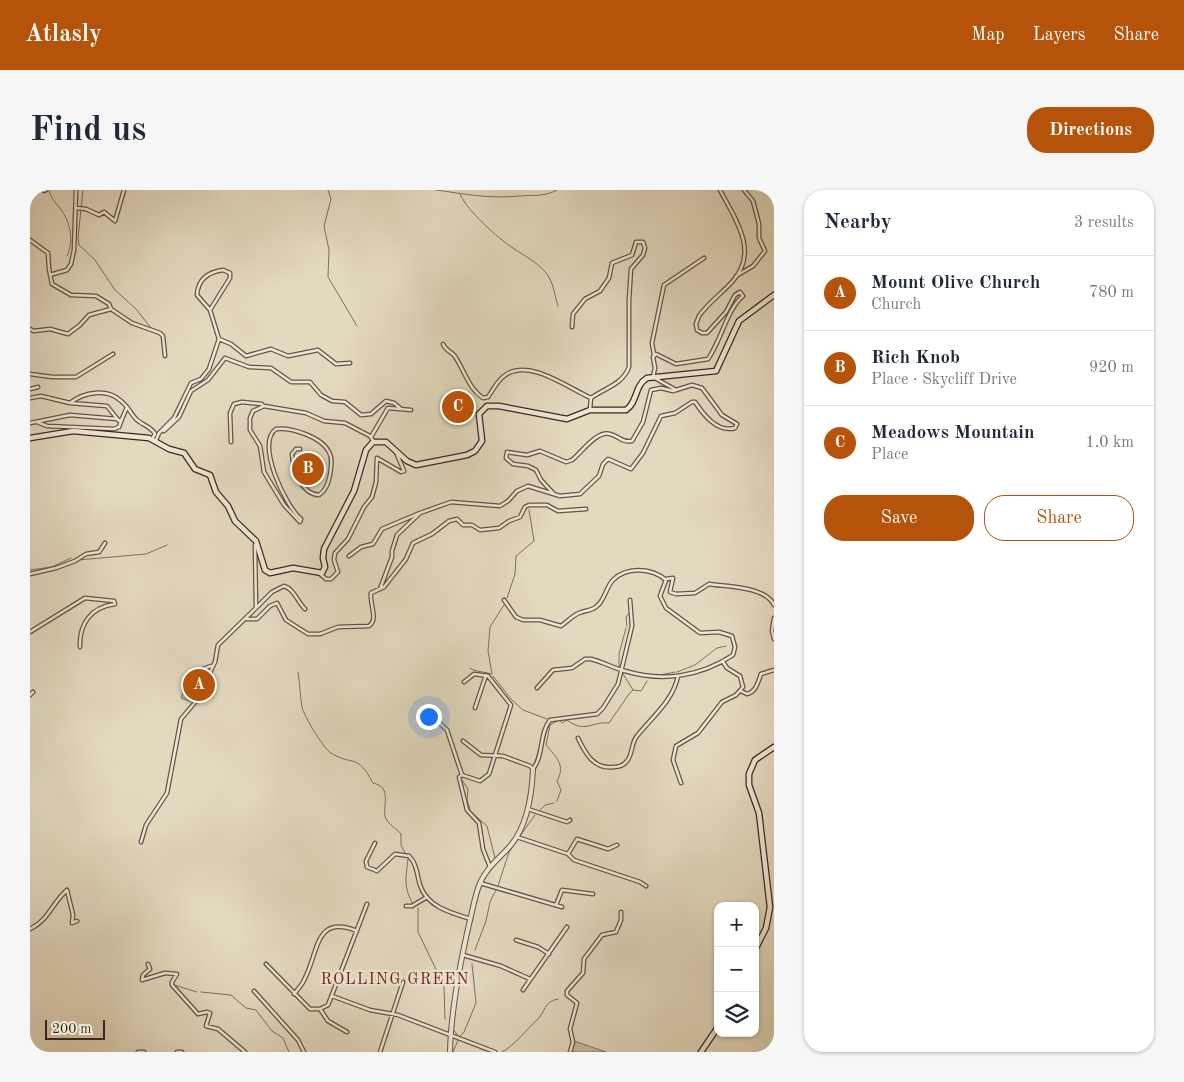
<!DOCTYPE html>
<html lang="en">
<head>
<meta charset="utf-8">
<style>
  body { margin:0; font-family:"Old Standard TT",serif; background:#f6f6f7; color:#1f2937 }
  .controls { position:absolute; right:15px; bottom:15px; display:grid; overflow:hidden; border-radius:10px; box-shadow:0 1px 4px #0004 }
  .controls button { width:45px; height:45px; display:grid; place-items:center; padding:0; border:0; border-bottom:1px solid #e0e1e3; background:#fff; color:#1f2937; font:25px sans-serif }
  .scale { position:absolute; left:15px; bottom:12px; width:60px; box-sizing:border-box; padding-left:5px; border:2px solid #3a281e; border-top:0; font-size:14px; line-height:18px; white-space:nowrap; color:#3a281e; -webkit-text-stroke:4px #ede6d5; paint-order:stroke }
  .you { position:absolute; left:398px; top:526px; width:18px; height:18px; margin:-12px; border:4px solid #fff; border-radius:50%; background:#1a73e8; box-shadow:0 0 0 8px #1a73e833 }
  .badge { display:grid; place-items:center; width:32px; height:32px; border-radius:50%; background:#b45309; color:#fff; font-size:16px; font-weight:700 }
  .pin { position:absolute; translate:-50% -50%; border:2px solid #fff; box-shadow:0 1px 5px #0006 }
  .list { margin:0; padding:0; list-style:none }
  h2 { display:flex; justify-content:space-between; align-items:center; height:65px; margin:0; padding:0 20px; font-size:21px }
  h2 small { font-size:16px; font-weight:400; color:#747a83 }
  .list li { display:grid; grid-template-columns:32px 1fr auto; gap:15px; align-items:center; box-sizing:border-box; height:75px; padding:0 20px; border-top:1px solid #e0e1e3 }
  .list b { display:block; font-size:19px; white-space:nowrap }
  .list p { margin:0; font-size:16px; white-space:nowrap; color:#747a83 }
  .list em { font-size:16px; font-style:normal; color:#747a83 }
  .actions { display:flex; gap:10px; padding:15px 20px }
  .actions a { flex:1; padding:11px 0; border:1px solid #b45309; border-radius:20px; text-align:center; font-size:18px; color:#b45309 }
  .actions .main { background:#b45309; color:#fff }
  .icon { flex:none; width:28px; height:28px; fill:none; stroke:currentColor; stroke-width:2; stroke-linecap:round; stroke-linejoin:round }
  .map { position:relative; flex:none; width:744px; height:862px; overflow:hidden; border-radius:20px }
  header { display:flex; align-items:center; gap:30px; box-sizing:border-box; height:70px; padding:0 25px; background:#b45309; color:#fff }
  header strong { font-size:24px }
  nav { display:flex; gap:28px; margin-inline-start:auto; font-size:18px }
  .intro { display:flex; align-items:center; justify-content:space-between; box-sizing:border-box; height:120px; padding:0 30px }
  h1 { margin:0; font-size:35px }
  .button { padding:12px 22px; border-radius:20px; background:#b45309; color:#fff; font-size:18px; font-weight:700 }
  main { display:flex; gap:30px; padding:0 30px }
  aside { flex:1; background:#fff; border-radius:20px; box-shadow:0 1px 4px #0004 }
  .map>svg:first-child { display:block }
  .green { fill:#c6bba4; stroke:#807261 }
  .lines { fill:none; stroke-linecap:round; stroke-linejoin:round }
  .stream { stroke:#7d6e5e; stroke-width:1 }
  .minor-casing { stroke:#645446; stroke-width:5 }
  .tertiary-casing { stroke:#645446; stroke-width:6 }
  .secondary-casing { stroke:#3a281e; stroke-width:7 }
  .minor { stroke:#ede6d5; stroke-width:2.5 }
  .tertiary { stroke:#ede6d5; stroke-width:4 }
  .secondary { stroke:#ede6d5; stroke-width:4.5 }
  .labels { text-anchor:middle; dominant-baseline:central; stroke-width:4.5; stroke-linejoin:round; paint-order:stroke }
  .neighbourhood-label { font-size:16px; letter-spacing:1px; fill:#7a1f14; stroke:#ede6d5 }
</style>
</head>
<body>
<header>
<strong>Atlasly</strong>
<nav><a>Map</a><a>Layers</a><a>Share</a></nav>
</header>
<div class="intro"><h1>Find us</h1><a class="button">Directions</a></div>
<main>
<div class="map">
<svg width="744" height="862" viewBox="0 0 744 862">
  <rect width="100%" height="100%" fill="#e3d9bf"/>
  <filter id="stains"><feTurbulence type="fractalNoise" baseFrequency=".004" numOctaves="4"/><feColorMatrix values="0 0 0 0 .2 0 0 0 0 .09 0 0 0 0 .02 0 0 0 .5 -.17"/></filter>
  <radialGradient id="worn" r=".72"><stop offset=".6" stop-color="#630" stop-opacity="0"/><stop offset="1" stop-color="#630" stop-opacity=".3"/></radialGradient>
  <path class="green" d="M158 487 164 489 163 492 169 501 162 512 151 508Z
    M544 851 576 862H541Z"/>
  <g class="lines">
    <path class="stream" d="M53 0 48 48 49 55 65 70 85 100 106 119 121 138
      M298 0 301 9 294 36 299 60 298 87 327 136
      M406 0C436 4 457 9 489 6 502 5 515 7 527 0
      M19 1C22 10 27 14 32 21 41 35 44 51 37 66
      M430 4C437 21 468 48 483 58 496 67 511 74 519 87 524 96 525 107 528 116
      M48 370 116 364 137 355
      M0 380 22 377 41 368
      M477 408 485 384 486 366 504 351 499 320
      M597 436 596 427 600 422
      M589 477V464L596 438
      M440 478 443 480 462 484 458 461 460 437 474 415
      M268 482C270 494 270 505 272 517 274 526 293 558 301 563 324 577 326 562 343 593 362 597 353 614 355 626 357 634 366 638 371 644V655L375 663
      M647 482 665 475 687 458 696 456
      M593 484 603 500
      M630 485 645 482
      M463 486 481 509 493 520 517 529
      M432 590 438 599 437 610 440 619
      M527 611 531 600 527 591C536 575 526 567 516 555L520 535 529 530 532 533 537 530C555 544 562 531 579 533L599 504 603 500 611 501 617 491
      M510 620 515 615 524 613
      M441 622 457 636 465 668
      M490 646 505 625
      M378 669C376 687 373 697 383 714
      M468 696 479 662 488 649
      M388 718V742L414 796 415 829
      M445 760 456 731 460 712 466 700
      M144 795 167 802
      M171 802 201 805 216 818 226 820 242 841 253 848 259 862
      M423 839 429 847 434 842 446 813 442 774
      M423 862 428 850
      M472 862C483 857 497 839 507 830 515 823 514 811 528 809"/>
    <g class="minor-casing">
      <path id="minor" d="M14 1 16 0
        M46 18 56 19 69 25 74 22 85 31 94 0
        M0 50 18 63 19 79 22 94 41 105 66 106 79 114 81 119
        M20 85 37 80 41 74 44 60 46 0
        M706 86 723 76 735 61 729 48V34L723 11 714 0
        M542 137 543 124 555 109 570 101 579 88 582 73 602 65 606 52H613L615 58 613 65 601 79 599 110V177C593 194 575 198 561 208
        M0 139 4 141 20 139 38 144 50 135 59 125 81 119 102 133 130 143 133 146 135 166
        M189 149 201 154 216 166 241 159 258 166 288 160 306 174 320 173
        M413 154C415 160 420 161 424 165 434 179 438 198 453 208L458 207C463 200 467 191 474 186 498 167 538 198 561 208
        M624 165 622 153 634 95 674 68
        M0 184 22 187H46L83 164
        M0 199 8 197
        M0 208 11 206 40 213C54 202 77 198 91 211 98 216 101 224 106 229 112 235 122 237 125 244L122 249
        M40 213 77 216 89 231 92 229 97 217
        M560 219 561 208
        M7 232 17 236 84 239 89 237 92 229
        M0 233 40 225 87 229
        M132 240 134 241 149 227 161 201 178 190 195 168 219 177 241 178 261 192H280L291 205 302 211 315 212 331 225 341 224 356 211 364 213 370 218
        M341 247 358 218 381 220
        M126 250 129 243 144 228 161 193 171 189 179 179 189 149 180 120 167 105C168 89 178 82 193 80L200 83V88L180 120
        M201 252 200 223 204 214 212 212 232 214 233 216
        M270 259H266L262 264C263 279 271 304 289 305 296 300 298 294 300 285 301 277 303 269 299 262 292 247 261 237 246 239 225 253 256 317 271 329L270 332 254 315 234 282 230 256 220 240V228L223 221 234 216 276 223 294 231 315 233 340 246 344 252
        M524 304 511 290 506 280 498 276 483 274 476 268 477 262 497 265 510 261 536 272 542 270C551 263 567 240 580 244 589 246 592 253 602 251L613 232 621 200 631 198 643 201 646 200
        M390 323 421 312 470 316 478 311 487 301 498 296 530 306 550 304 569 286 573 274 578 269 601 279 613 263 631 226 645 223 662 212H665C673 224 687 243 705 238L707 234 692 225 672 198 662 195 646 200 623 187 625 178 623 167 626 164 646 174 678 169C691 151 697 119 713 106L710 102 705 105 696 122 677 143H672L667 140 666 134 669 126C678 113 691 104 702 92 730 62 705 29 690 0
        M319 366 331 357 343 354 352 339 390 323 367 345 362 361V367L350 399
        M289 383 296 389H301L308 382 304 370 305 363 318 349 334 317 342 307 346 292 347 268 371 282 374 281 366 262
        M0 384 26 378 45 371 56 364 69 362 75 353
        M636 389 643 388 640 402 646 404 665 403 679 394C697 397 735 396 744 415
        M474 410 486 427 493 430H510L531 436C537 432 542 426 549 423 556 420 562 421 567 416 575 410 576 397 583 390 597 376 622 378 636 390L630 406 636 418 670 443 689 442 702 446 705 457 703 465C670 487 632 492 595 481 583 478 573 472 561 469H555L542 478 523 480 507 498
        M227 417 242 402 254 396C264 399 267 411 275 419
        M744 428 742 441 744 449
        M217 429H227L240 416 247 413 256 430 278 444H290L308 437 339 436C349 429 339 413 341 403L354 397 376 369 383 353 402 344 419 331 427 329 433 335H442L450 340 469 338 479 331 490 327 495 317 499 315H517L528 321 556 319
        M0 442 55 408 84 411 85 414C61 417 49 434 50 457
        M166 487 170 480 181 476
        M434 492 444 484 458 486 481 515 459 584 450 591 432 585 429 587 437 620 449 633 453 659 460 677
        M711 501 717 504C726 502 728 492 731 484L744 480
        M0 505 3 502
        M445 518 456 485
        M398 531 405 529 417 540 432 585
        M548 548C555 563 564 580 584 577 589 577 594 575 597 571 603 564 601 553 607 546 622 527 643 511 648 486
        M433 551 451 565 473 566 500 576 503 579C514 565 509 544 520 530L567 524 573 518 588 494 602 436 600 410
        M651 593 643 570 646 556 668 543 692 512 706 505 713 497 710 486 697 478 693 472
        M498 619 537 632 540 630
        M487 647 538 664
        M111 652 116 635 137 603 151 529 167 510 185 472 188 455 226 418 225 355
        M345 653 336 671 337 677 347 681 365 664 379 666C387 674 387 685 390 695 397 717 421 723 441 729
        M538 664 544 670 610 692 616 696
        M538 664 547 649 578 659 587 655
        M450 693 532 717
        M526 715 532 700 563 704
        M376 716H382L397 707
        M0 739C19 730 22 713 37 700L43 725 42 733 47 731
        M486 750 508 757 519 764
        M433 765 471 776 500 789
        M118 774 120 779 113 785 112 790 135 783 147 784 142 792V795L168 824 177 822 180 823 176 836 188 839 215 862
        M236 774 280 819H290L298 815 337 714
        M493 800 537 737
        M224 801 268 850 274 862
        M264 804C268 799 273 794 275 788 289 761 285 724 327 741
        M302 806 340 820 368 825 465 862
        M290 819 298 831 317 842
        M108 862H114
        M147 862H152
        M350 862 373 792
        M540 862 543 852 540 839 547 813 537 805V801L553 783 554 769 572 745 586 742 591 730V722"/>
    </g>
    <g class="tertiary-casing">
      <path id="tertiary" d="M420 862C421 818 430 773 440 730 443 718 445 705 450 693 457 677 470 668 481 655 498 634 502 605 503 579"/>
    </g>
    <g class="secondary-casing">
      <path id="secondary" d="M0 248 43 241 119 248 139 259 154 263 165 279 180 285 186 302 198 316 205 331 226 351 235 380 240 383 263 378 292 383 295 377 293 368 294 359 324 301 336 260 343 252H356L377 271 386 275 437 265 445 261 452 251 449 224 457 216H469L537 229 560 220H596C608 212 604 196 617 188L686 181 709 131 744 105
        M725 760 736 738 740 717 729 623 719 595V584L725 570 744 557
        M671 862 688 837"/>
    </g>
    <use href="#minor" class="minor"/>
    <use href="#tertiary" class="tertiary"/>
    <use href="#secondary" class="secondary"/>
  </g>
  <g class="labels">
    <g class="neighbourhood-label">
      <text x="365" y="790">ROLLING GREEN</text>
    </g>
  </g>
  <rect width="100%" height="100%" filter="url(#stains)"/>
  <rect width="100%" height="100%" fill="url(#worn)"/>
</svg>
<div class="controls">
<button>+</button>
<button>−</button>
<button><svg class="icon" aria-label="layers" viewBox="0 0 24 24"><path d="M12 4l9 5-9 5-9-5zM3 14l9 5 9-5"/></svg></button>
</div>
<div class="scale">200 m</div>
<div class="you"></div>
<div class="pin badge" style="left:169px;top:495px">A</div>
<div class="pin badge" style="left:278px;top:279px">B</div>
<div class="pin badge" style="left:428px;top:217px">C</div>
</div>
<aside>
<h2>Nearby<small>3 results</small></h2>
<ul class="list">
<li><span class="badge">A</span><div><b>Mount Olive Church</b><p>Church</p></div><em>780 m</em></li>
<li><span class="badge">B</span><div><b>Rich Knob</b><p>Place · Skycliff Drive</p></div><em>920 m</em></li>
<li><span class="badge">C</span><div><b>Meadows Mountain</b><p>Place</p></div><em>1.0 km</em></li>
</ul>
<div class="actions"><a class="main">Save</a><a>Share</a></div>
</aside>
</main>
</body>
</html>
